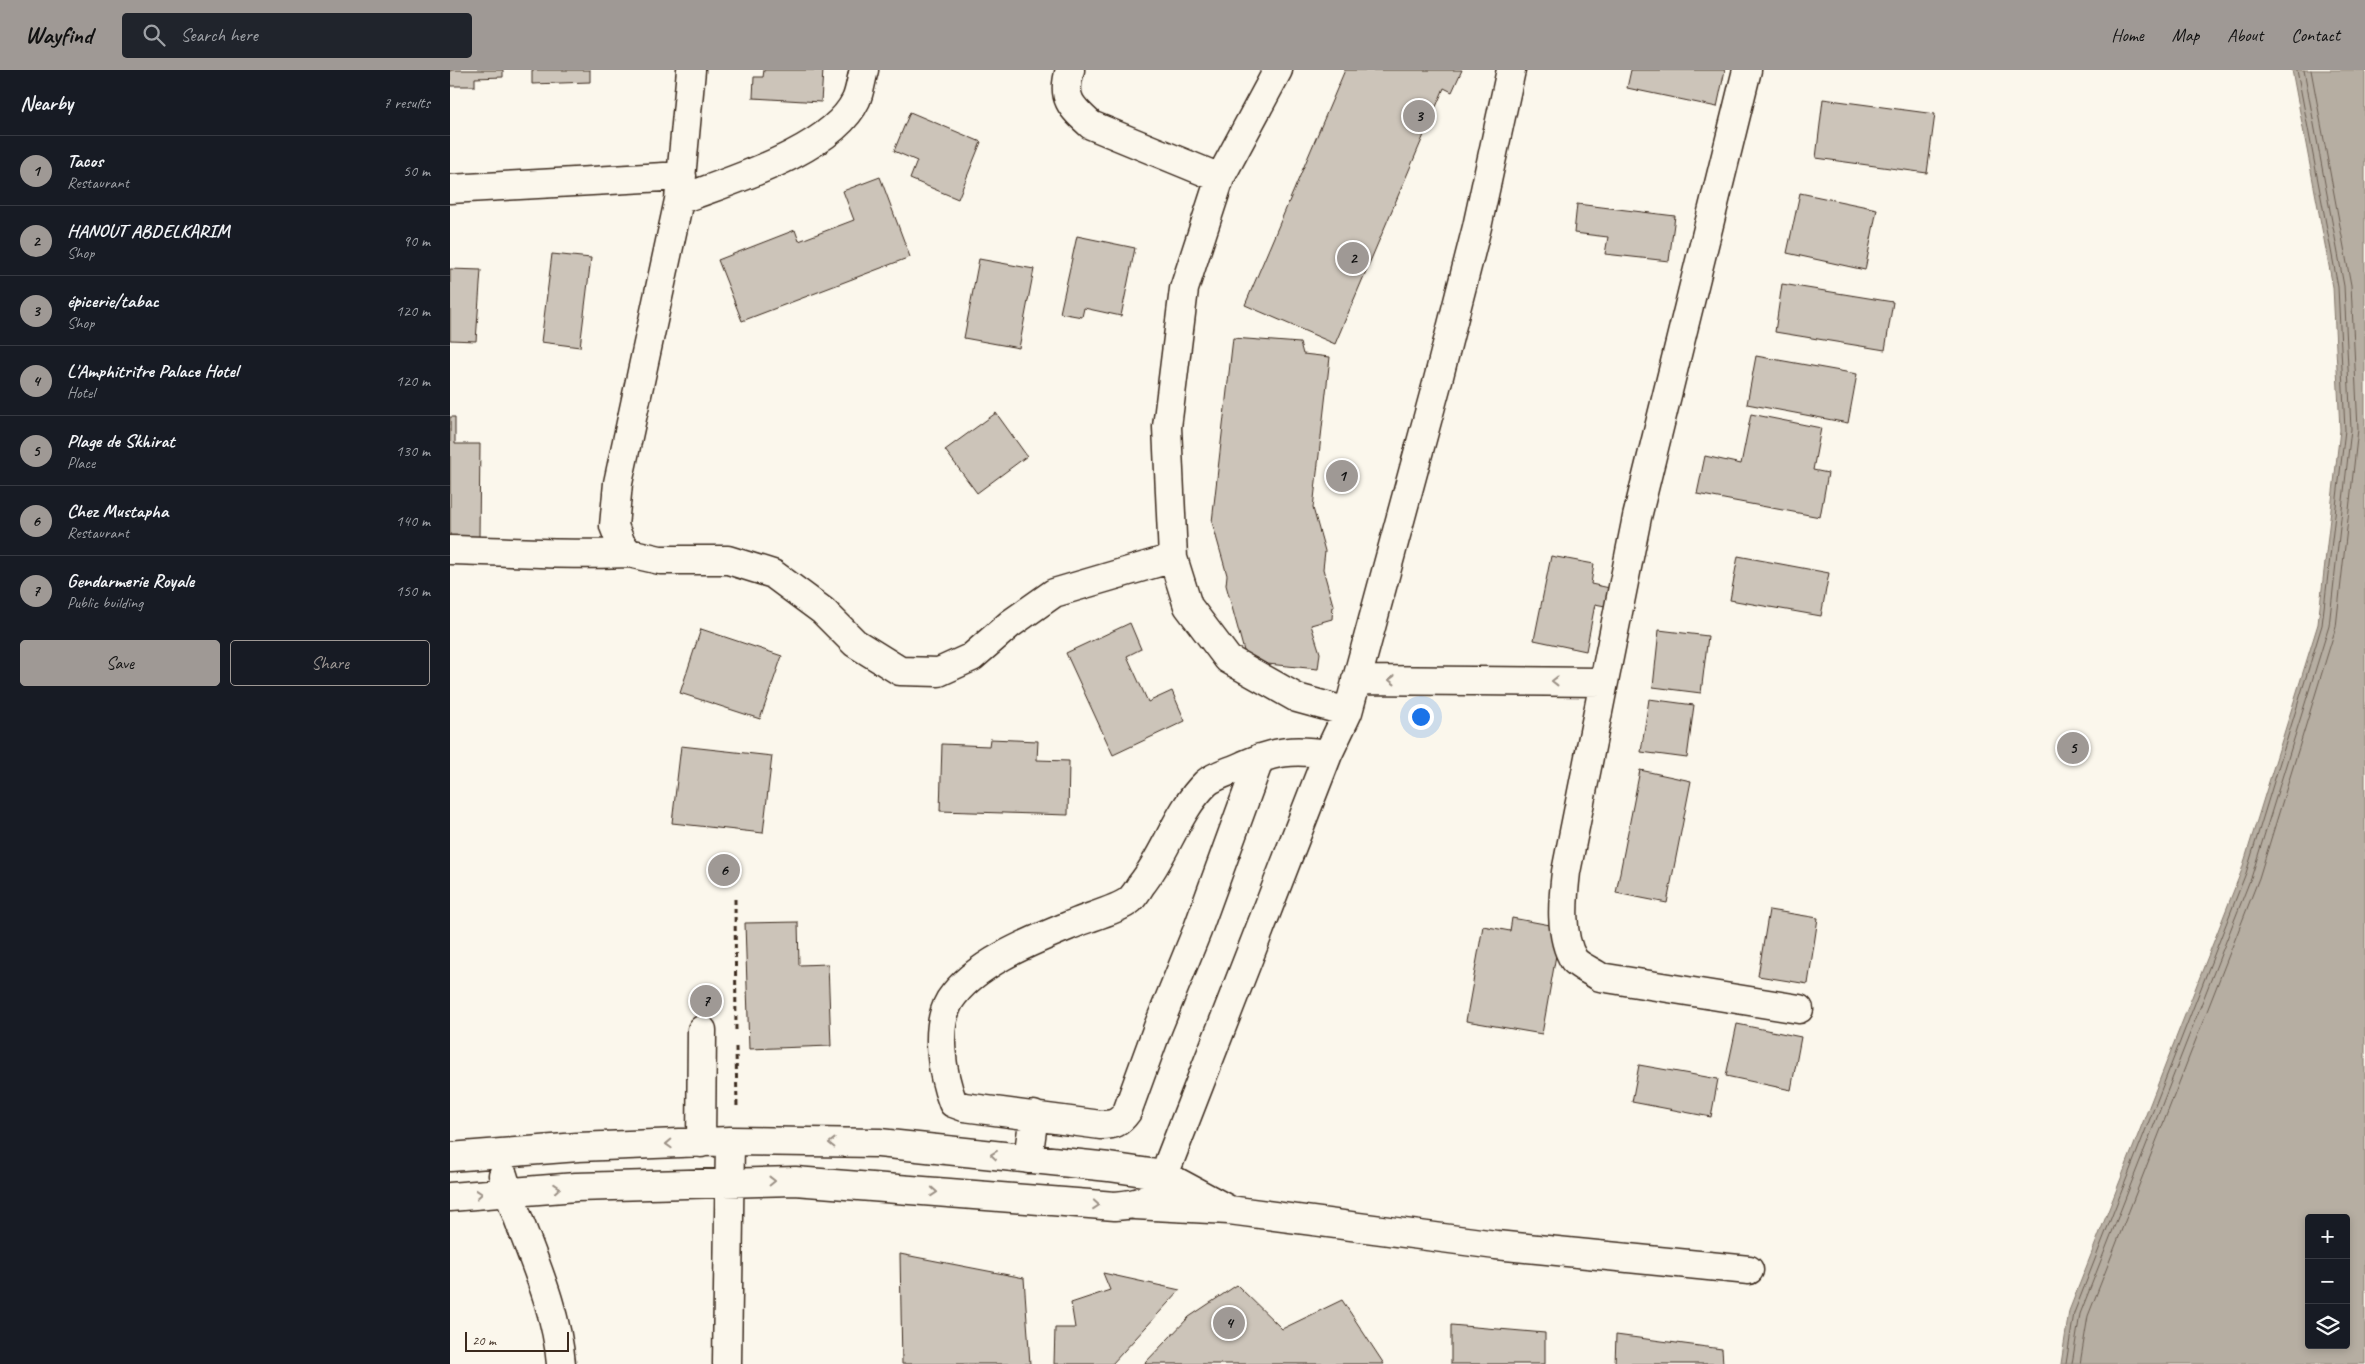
<!DOCTYPE html>
<html lang="en">
<head>
<meta charset="utf-8">
<style>
  body { margin:0; font-family:Caveat,sans-serif; background:#20242c; color:#f1f3f6 }
  .controls { position:absolute; right:15px; bottom:15px; display:grid; overflow:hidden; border-radius:5px; box-shadow:0 2px 8px #0003 }
  .controls button { width:45px; height:45px; display:grid; place-items:center; padding:0; border:0; border-bottom:1px solid #363941; background:#171b24; color:#f1f3f6; font:25px sans-serif }
  .scale { position:absolute; left:15px; bottom:12px; width:104px; box-sizing:border-box; padding-left:5px; border:2px solid #3b2a1e; border-top:0; font-size:14px; line-height:18px; white-space:nowrap; color:#3b2a1e; -webkit-text-stroke:4px #fbf7ec; paint-order:stroke }
  .you { position:absolute; left:970px; top:646px; width:18px; height:18px; margin:-12px; border:4px solid #fff; border-radius:50%; background:#1a73e8; box-shadow:0 0 0 8px #1a73e833 }
  .badge { display:grid; place-items:center; width:32px; height:32px; border-radius:50%; background:#9f9995; color:#111; font-size:16px; font-weight:700 }
  .pin { position:absolute; translate:-50% -50%; border:2px solid #fff; box-shadow:0 1px 5px #0006 }
  .list { margin:0; padding:0; list-style:none }
  h2 { display:flex; justify-content:space-between; align-items:center; height:65px; margin:0; padding:0 20px; font-size:21px }
  h2 small { font-size:16px; font-weight:400; color:#9ea1a6 }
  .list li { display:grid; grid-template-columns:32px 1fr auto; gap:15px; align-items:center; box-sizing:border-box; height:70px; padding:0 20px; border-top:1px solid #363941 }
  .list b { display:block; font-size:19px; white-space:nowrap }
  .list p { margin:0; font-size:16px; white-space:nowrap; color:#9ea1a6 }
  .list em { font-size:16px; font-style:normal; color:#9ea1a6 }
  .actions { display:flex; gap:10px; padding:15px 20px }
  .actions a { flex:1; padding:11px 0; border:1px solid #9f9995; border-radius:5px; text-align:center; font-size:18px; color:#9f9995 }
  .actions .main { background:#9f9995; color:#111 }
  .icon { flex:none; width:28px; height:28px; fill:none; stroke:currentColor; stroke-width:2; stroke-linecap:round; stroke-linejoin:round }
  .map { position:relative; flex:none; width:1915px; height:1294px; overflow:hidden }
  header { display:flex; align-items:center; gap:30px; box-sizing:border-box; height:70px; padding:0 25px; background:#9f9995; color:#111 }
  header strong { font-size:24px }
  nav { display:flex; gap:28px; margin-inline-start:auto; font-size:18px }
  .search { width:350px; height:45px; background:#20242c; display:flex; align-items:center; gap:12px; box-sizing:border-box; padding:0 18px; border-radius:5px; color:#9ea1a6; font-size:19px }
  main { display:flex }
  aside { flex:1; background:#171b24 }
  .map>svg:first-child { display:block }
  .water { fill:#b6aea2; stroke:#85796d; fill-rule:evenodd }
  .lines { fill:none; stroke-linecap:round; stroke-linejoin:round }
  .shore { stroke:#6c5f53; stroke-width:1 }
  .building { fill:#ccc4b9; stroke:#3b2a1e }
  .minor-casing { stroke:#3b2a1e; stroke-width:31 }
  .path { stroke:#3b2a1e; stroke-width:3; stroke-dasharray:5 4; stroke-linecap:butt }
  .minor { stroke:#fbf7ec; stroke-width:28 }
  .oneway { stroke:#9b9085 }
</style>
</head>
<body>
<header>
<strong>Wayfind</strong>
<div class="search"><svg class="icon" aria-label="search" viewBox="0 0 24 24"><circle cx="10" cy="10" r="6"/><path d="M15 15l6 6"/></svg>Search here</div>
<nav><a>Home</a><a>Map</a><a>About</a><a>Contact</a></nav>
</header>
<main>
<aside>
<h2>Nearby<small>7 results</small></h2>
<ul class="list">
<li><span class="badge">1</span><div><b>Tacos</b><p>Restaurant</p></div><em>50 m</em></li>
<li><span class="badge">2</span><div><b>HANOUT ABDELKARIM</b><p>Shop</p></div><em>90 m</em></li>
<li><span class="badge">3</span><div><b>épicerie/tabac</b><p>Shop</p></div><em>120 m</em></li>
<li><span class="badge">4</span><div><b>L'Amphitritre Palace Hotel</b><p>Hotel</p></div><em>120 m</em></li>
<li><span class="badge">5</span><div><b>Plage de Skhirat</b><p>Place</p></div><em>130 m</em></li>
<li><span class="badge">6</span><div><b>Chez Mustapha</b><p>Restaurant</p></div><em>140 m</em></li>
<li><span class="badge">7</span><div><b>Gendarmerie Royale</b><p>Public building</p></div><em>150 m</em></li>
</ul>
<div class="actions"><a class="main">Save</a><a>Share</a></div>
</aside>
<div class="map">
<svg width="1915" height="1294" viewBox="0 0 1915 1294">
  <rect width="100%" height="100%" fill="#fbf7ec"/>
  <filter id="ink" filterUnits="userSpaceOnUse"><feTurbulence type="fractalNoise" baseFrequency=".02" numOctaves="2"/><feDisplacementMap in="SourceGraphic" scale="10" xChannelSelector="R" yChannelSelector="G"/><feConvolveMatrix kernelMatrix="1 2 1 2 8 2 1 2 1" color-interpolation-filters="sRGB"/></filter>
  <g filter="url(#ink)">
    <path class="water" d="M1842 0H1915V1294H1611L1619 1241 1791 802 1868 554 1890 360 1883 217ZM1859 1148H1896V1275H1859Z"/>
    <g class="lines">
      <path class="shore" d="M1616 1294 1624 1243 1796 803 1872 555 1895 360 1888 217 1847 0
        M1622 1294 1630 1244 1802 805 1879 556 1901 359 1894 216 1854 0
        M1630 1294 1638 1246 1809 808 1886 557 1908 359 1901 215 1861 0"/>
    </g>
    <path class="building" d="M0 0H53V7L25 8V16H0Z
      M82 0H140V12L82 14Z
      M314 0H373L371 32 303 28 304 7H313Z
      M895 0H1012L1002 22 994 18 885 274 795 235Z
      M1181 0H1275L1267 37 1177 18Z
      M1373 29 1485 44 1477 103 1366 88Z
      M460 42 531 72 508 129 460 109 467 91 444 81Z
      M430 107 460 187 292 251 268 190 345 160 349 171 404 150 393 121Z
      M1350 123 1427 139 1415 200 1337 183Z
      M1127 134 1225 146 1219 191 1155 184 1158 167 1124 163Z
      M627 166 685 178 671 246 634 238 632 247 610 243Z
      M102 184 141 188 130 277 91 272Z
      M529 189 584 199 569 278 514 268Z
      M0 199 31 200 26 271 0 270Z
      M1332 214 1443 232 1435 280 1325 262Z
      M783 268 850 273 853 284 880 287 863 438 875 481 873 499 883 535 882 549 861 555 870 583 868 599 797 592 776 515 777 505 762 452Z
      M1306 286 1407 304 1398 353 1297 334Z
      M546 343 577 386 527 423 495 380Z
      M1301 344 1371 358 1363 400 1378 403 1370 447 1247 424 1255 386 1291 394Z
      M0 347H5V374H30L29 467 0 466Z
      M1101 486 1144 494 1141 514 1169 520 1165 538 1145 534 1136 581 1084 570Z
      M1288 486 1379 503 1371 546 1280 530Z
      M680 553 691 579 677 586 698 632 722 621 735 651 663 685 616 583Z
      M251 559 332 586 310 649 230 623Z
      M1209 560 1258 566 1251 623 1203 617Z
      M1199 629 1244 635 1237 688 1191 682Z
      M540 669 588 671 587 690 619 691 618 745 490 741 492 674 539 676Z
      M231 676 322 686 313 763 222 753Z
      M1190 700 1241 711 1217 833 1166 823Z
      M1319 840 1368 848 1358 914 1308 906Z
      M1062 848 1111 857 1092 964 1016 951 1033 856 1060 861Z
      M348 852 349 895 378 894 381 976 299 979 295 853Z
      M1287 954 1351 967 1341 1020 1276 1006Z
      M1189 995 1268 1009 1261 1047 1182 1032Z
      M450 1184 574 1208 580 1294H452Z
      M653 1203 730 1220 662 1294H604L605 1258H625L621 1233 660 1220Z
      M787 1215 832 1259 892 1230 934 1294H694L739 1247Z
      M1001 1255 1095 1263V1294H1001Z
      M1166 1265 1272 1279 1273 1294H1165Z"/>
    <g class="lines">
      <g class="minor-casing">
        <path id="minor" d="M241 0 229 130 168 413 164 456 171 474 179 483 210 490H278L323 504 373 541 405 573 450 601 489 602 522 587 560 554 604 523 723 488
          M620 0C611 28 621 37 641 55L770 108
          M828 0 770 108 734 219 717 357 723 488 738 536 778 589 847 628 898 642
          M1297 0 1187 447 1116 802C1113 828 1109 866 1124 890 1129 896 1143 902 1150 907L1349 939
          M0 119 232 106
          M229 130C279 111 382 81 406 30 410 21 411 10 414 0
          M0 480C60 481 119 486 179 483
          M906 610 1153 612
          M810 688 747 861 708 957 677 1042C669 1053 664 1055 651 1055L514 1037 503 1033C492 1005 484 957 500 930 525 892 587 869 628 852 640 847 671 838 680 830 684 826 688 820 691 815 716 784 727 741 756 713 765 705 782 701 794 695 825 681 843 679 878 684
          M251 1073 252 960
          M0 1087 128 1077 280 1071 429 1073 659 1097 714 1105 779 1140
          M578 1089 584 1045
          M53 1105C72 1167 106 1229 111 1294
          M0 1127 126 1117 345 1111 665 1136C692 1134 702 1131 714 1105L878 684 898 642 988 310 1027 157 1061 0
          M685 1135 779 1140 1046 1175 1299 1200
          M277 1294 280 1071"/>
      </g>
      <path class="path" d="M285 829 286 961
        M286 977 287 1039"/>
      <use href="#minor" class="minor"/>
    </g>
    <defs><path id="oneway-chevron" d="M-2-3.5L2.5 0L-2 3.5" fill="none" stroke-width="1.6" stroke-linecap="round" stroke-linejoin="round" transform="scale(1.25)"/></defs>
    <g class="oneway">
      <use href="#oneway-chevron" transform="translate(942 610) rotate(-180)"/>
      <use href="#oneway-chevron" transform="translate(1105 611) rotate(-180)"/>
      <use href="#oneway-chevron" transform="translate(382 1073) rotate(-179)"/>
      <use href="#oneway-chevron" transform="translate(219 1074) rotate(178)"/>
      <use href="#oneway-chevron" transform="translate(544 1085) rotate(-174)"/>
      <use href="#oneway-chevron" transform="translate(322 1111) rotate(-1)"/>
      <use href="#oneway-chevron" transform="translate(107 1118) rotate(-4)"/>
      <use href="#oneway-chevron" transform="translate(484 1122) rotate(4)"/>
      <use href="#oneway-chevron" transform="translate(29 1124) rotate(-5)"/>
      <use href="#oneway-chevron" transform="translate(646 1135) rotate(5)"/>
    </g>
  </g>
</svg>
<div class="controls">
<button>+</button>
<button>−</button>
<button><svg class="icon" aria-label="layers" viewBox="0 0 24 24"><path d="M12 4l9 5-9 5-9-5zM3 14l9 5 9-5"/></svg></button>
</div>
<div class="scale">20 m</div>
<div class="you"></div>
<div class="pin badge" style="left:892px;top:406px">1</div>
<div class="pin badge" style="left:903px;top:188px">2</div>
<div class="pin badge" style="left:969px;top:46px">3</div>
<div class="pin badge" style="left:779px;top:1253px">4</div>
<div class="pin badge" style="left:1623px;top:678px">5</div>
<div class="pin badge" style="left:274px;top:800px">6</div>
<div class="pin badge" style="left:256px;top:931px">7</div>
</div>
</main>
</body>
</html>
